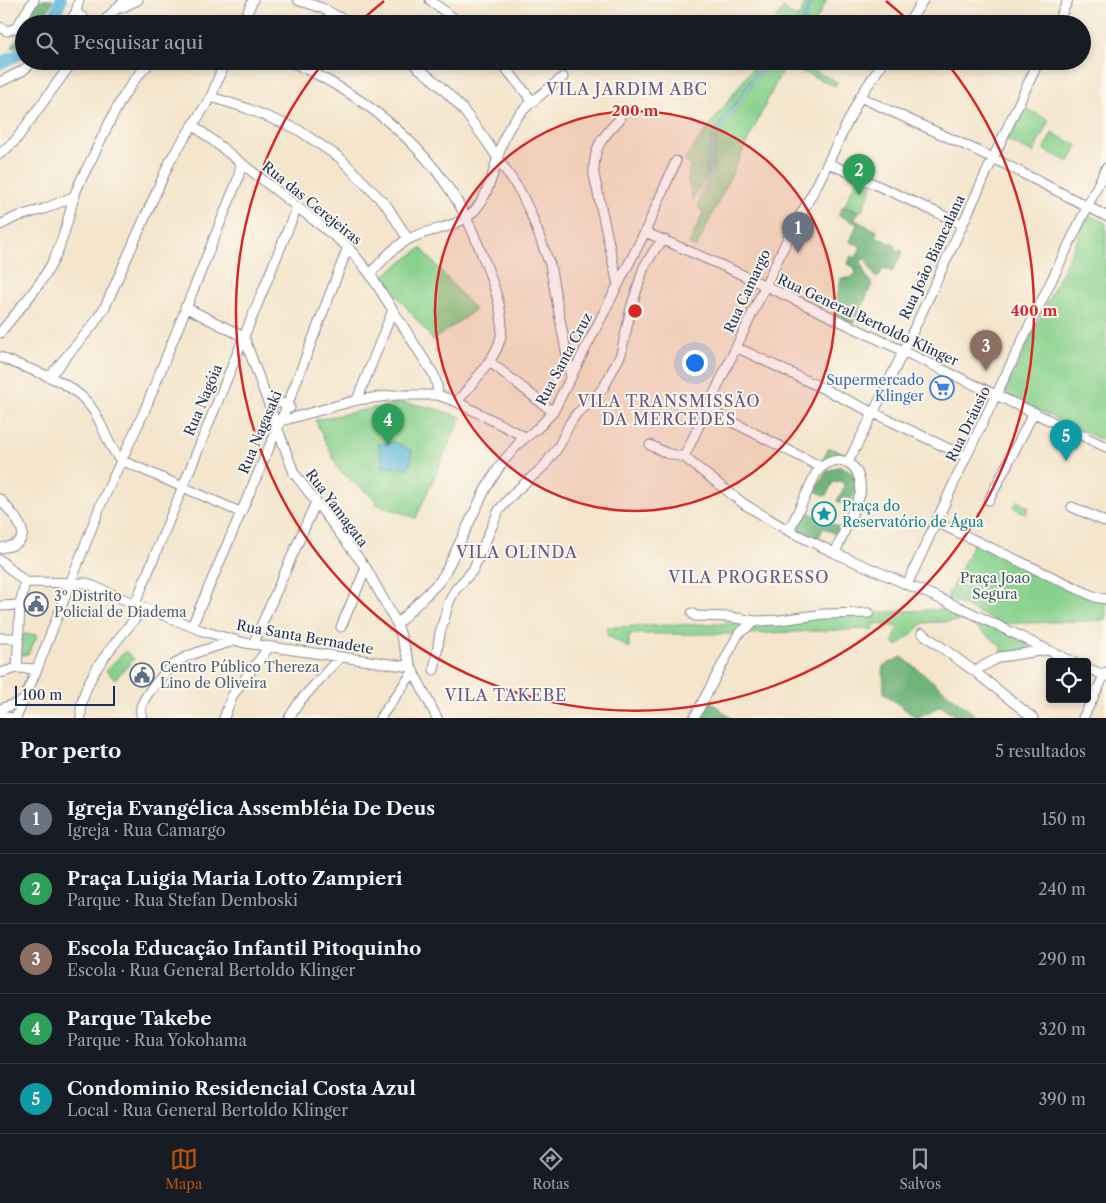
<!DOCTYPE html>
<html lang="pt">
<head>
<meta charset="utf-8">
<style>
  body { margin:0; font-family:"Libre Caslon Text",serif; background:#20242c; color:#f1f3f6 }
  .controls { position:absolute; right:15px; bottom:15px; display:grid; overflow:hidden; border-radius:5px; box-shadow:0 2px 8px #0003 }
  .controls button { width:45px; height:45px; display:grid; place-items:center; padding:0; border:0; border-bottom:1px solid #363941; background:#171b24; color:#f1f3f6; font:25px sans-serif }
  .scale { position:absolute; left:15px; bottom:12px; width:100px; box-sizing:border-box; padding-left:5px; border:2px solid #1b2f5e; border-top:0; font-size:14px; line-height:18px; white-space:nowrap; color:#1b2f5e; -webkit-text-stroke:4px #fbf7ec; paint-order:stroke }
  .you { position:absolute; left:694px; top:362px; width:18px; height:18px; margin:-12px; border:4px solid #fff; border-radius:50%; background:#1a73e8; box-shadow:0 0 0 8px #1a73e833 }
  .badge { display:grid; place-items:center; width:32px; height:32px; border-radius:50%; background:#b45309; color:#fff; font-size:16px; font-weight:700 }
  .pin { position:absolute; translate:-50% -41px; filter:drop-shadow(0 1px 2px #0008) }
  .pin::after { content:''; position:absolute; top:26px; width:18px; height:15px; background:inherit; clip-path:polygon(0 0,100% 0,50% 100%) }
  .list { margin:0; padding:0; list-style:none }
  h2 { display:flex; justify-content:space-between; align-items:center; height:65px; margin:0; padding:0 20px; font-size:21px }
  h2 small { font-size:16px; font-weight:400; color:#9ea1a6 }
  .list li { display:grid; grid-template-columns:32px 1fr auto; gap:15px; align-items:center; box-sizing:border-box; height:70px; padding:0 20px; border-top:1px solid #363941 }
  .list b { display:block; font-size:19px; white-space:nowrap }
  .list p { margin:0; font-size:16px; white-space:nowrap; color:#9ea1a6 }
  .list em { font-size:16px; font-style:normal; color:#9ea1a6 }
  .icon { flex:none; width:28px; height:28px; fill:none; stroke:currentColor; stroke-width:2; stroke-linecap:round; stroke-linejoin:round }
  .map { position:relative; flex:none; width:1106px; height:718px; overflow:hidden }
  .search { position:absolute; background:#171b24; box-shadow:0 2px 8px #0003; left:15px; right:15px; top:15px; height:55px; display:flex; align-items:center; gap:12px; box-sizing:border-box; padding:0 18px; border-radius:28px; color:#9ea1a6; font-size:19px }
  .sheet { height:415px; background:#171b24 }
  nav { display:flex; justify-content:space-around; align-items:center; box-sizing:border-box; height:70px; border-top:1px solid #363941; background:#171b24; font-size:14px; color:#9ea1a6 }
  nav a { display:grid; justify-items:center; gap:2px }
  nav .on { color:#b45309 }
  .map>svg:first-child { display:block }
  .green { fill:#88d18c; stroke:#528075 }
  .forest { fill:#6eb378; stroke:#44716b }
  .water { fill:#5eb9dc; stroke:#3c749d }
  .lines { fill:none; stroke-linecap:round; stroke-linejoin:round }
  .stream { stroke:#5eb9dc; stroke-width:2 }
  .river { stroke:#5eb9dc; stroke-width:12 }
  .minor-casing { stroke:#888a95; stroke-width:11 }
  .minor { stroke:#fff; stroke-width:9 }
  .ring { fill:none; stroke:#d62828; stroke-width:2.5 }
  .labels { text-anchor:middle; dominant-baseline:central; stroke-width:4; stroke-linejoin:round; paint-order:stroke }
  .street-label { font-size:14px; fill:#1b2f5e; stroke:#fbf7ec }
  .shop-label { font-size:14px; fill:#366cbe; stroke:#fbf7ec; text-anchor:end }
  .culture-label { font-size:14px; fill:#0d838f; stroke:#fbf7ec; text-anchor:start }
  .park-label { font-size:14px; fill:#36586a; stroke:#fbf7ec }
  .service-label { font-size:14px; fill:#4e5e75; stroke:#fbf7ec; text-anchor:start }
  .quarter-label { font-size:16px; letter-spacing:1px; fill:#655888; stroke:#fbf7ec }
  .centre { fill:#d62828; stroke:#fbf7ec; stroke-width:2.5 }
  .ring-label { font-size:15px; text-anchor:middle; font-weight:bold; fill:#d62828; stroke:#fbf7ec; stroke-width:4; stroke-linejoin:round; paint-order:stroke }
</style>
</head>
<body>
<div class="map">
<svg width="1106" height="718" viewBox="0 0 1106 718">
  <rect width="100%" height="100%" fill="#fbf7ec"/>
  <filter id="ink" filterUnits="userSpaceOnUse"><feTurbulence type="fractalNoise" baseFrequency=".02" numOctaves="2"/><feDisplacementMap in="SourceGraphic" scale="10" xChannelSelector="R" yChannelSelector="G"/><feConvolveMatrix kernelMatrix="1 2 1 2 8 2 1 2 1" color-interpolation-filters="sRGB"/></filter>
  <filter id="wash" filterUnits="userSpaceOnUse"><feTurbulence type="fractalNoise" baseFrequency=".0096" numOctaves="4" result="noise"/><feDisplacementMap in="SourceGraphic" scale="20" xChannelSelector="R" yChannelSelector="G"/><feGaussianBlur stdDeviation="1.12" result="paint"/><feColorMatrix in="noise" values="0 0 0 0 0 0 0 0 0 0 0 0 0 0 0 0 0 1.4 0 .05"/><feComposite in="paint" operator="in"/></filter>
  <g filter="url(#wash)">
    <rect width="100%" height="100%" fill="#f4e5cc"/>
    <path class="green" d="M807 0H811L801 24H782L776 18 784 8 790 14 799 17Z
      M813 0H827L814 24H803Z
      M758 61H771L760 69 749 82 738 101 726 114 714 135 709 151 707 174 693 200 688 180 690 166 684 160Z
      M774 61H792L838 82 835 86 785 64 696 248 689 245 703 213 698 206 711 174 713 152 717 138 729 116 740 104 752 84 762 71Z
      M1023 107 1049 120 1033 153 1006 140Z
      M1052 133 1077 145 1069 162 1044 150Z
      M857 178 873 185 861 212 845 205Z
      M1089 215 1106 223V442L1004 394Z
      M421 248 475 310 433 340 382 277Z
      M405 403 430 407 461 417 416 518 376 504 377 501 339 470 315 420 393 404Z
      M829 448 846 454 822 462Z
      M1017 501 1029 507 1026 514 1014 508Z
      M974 542 1106 600V620L1002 624 947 598Z
      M947 609 965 618 961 621 923 623 919 628 897 646 893 642 898 627 874 624 873 631 869 629 743 634 757 623 825 615Z
      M981 619 1042 648 1005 654 1002 652 1000 645 976 627Z
      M743 623 733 634H629V648L607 635 608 627Z
      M23 634 38 635 28 654 22 655Z
      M125 651 134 659 115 679 106 671Z"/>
    <path class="forest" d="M38 0H53L41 24H24V44L20 47H12Z
      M843 206 858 212 855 220 877 231 875 236 896 246 895 249 903 251 892 272 883 268 879 277H875L865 258 861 262 865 274 872 284 854 324 835 315 839 304 837 298 841 278H849L856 274 854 267 848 264 851 256 856 258 861 246 850 242 857 224 838 215Z
      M837 467C857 467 859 485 852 500L844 497 841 503 837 501C840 493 848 488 841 481L833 482 826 496 815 491 826 472Z
      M803 510 839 527 836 534 823 528 818 540 794 529Z
      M902 657 979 718H959L941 706 916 718 884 693 883 666Z
      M710 701 731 718H700Z"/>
    <path class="water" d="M394 442 412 451 409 468 383 467 379 444Z"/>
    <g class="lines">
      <path class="stream" d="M802 24 812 0
        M699 198 709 173 711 151 716 136 727 115 739 101 750 83 760 70 772 61"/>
      <path class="river" d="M51 24 61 0
        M0 63 24 52"/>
    </g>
  </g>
  <g filter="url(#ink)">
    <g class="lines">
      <g class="minor-casing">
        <path id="minor" d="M298 0 322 8 352 24
          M430 0 461 24
          M121 8 138 0
          M76 12 90 24
          M69 24 76 12 79 0
          M101 24 125 0
          M242 24 253 0
          M908 24 923 0
          M1057 24 1068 0
          M0 27 7 31 16 28 34 0
          M289 61C362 94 428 144 466 217 473 231 479 247 485 262 493 283 505 313 501 336 497 358 471 384 457 402
          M410 61 438 84 461 107 487 142 521 193 531 214 550 265 571 378
          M500 61 533 102
          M0 82 22 71 34 61
          M211 97 246 108 297 129 340 158 387 206 408 239
          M860 97 993 158 1106 216
          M193 125 348 247 370 274 434 375 437 386 438 395
          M0 154 15 141 73 61
          M828 163 962 224
          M0 225 16 217 44 209 75 196
          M645 232 732 270 1106 447
          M370 274C382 261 393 247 409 239 430 228 458 229 475 210 494 188 495 155 508 130 520 108 544 93 563 77
          M618 285 594 175C593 148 601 138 620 119
          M185 307 244 337 294 473 366 568 397 624 411 667 437 718
          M0 333C18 310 41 286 54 259 64 239 68 218 74 197 79 181 88 167 95 152 110 122 126 83 152 61
          M736 347 966 457
          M0 357C32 372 73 379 93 410 104 426 107 446 121 460L240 512
          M489 361 553 412
          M49 377 93 325 105 307 171 159 211 97 225 61
          M267 400 282 403 290 408
          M357 400 393 310
          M707 409 821 467
          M281 421 357 400 396 395H438L457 402 525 437
          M650 445 666 453 684 457 744 504 789 531 835 553 959 607 1073 662
          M684 457 788 238 818 183 860 97 884 61
          M848 462C917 331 974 195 1039 61
          M0 499C15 517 42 543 0 548
          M989 500 1034 412
          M1072 507 1106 522
          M936 522 1095 597 1106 599
          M789 531 816 473C837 447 865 464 860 495L835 553
          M0 560 25 582
          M25 582 86 583 135 604 203 631 245 643 411 667
          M907 585 966 457 1106 168
          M135 604 297 207
          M0 606 20 605
          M692 613 695 616 729 617 756 621 780 620 824 614 869 613
          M397 624 439 582 445 573 485 490 501 464 519 443 540 426 553 412 645 232 676 161
          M192 626 287 406 348 247
          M341 627 366 568
          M922 633 974 671 1033 718
          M0 638H17
          M253 644 316 502
          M17 668 20 605 25 582
          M1087 668 1106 676
          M434 670 440 633 449 602 455 590 473 570 499 510 515 492 544 466 559 446 570 423 577 413 590 403 604 387 621 354 631 308 644 267 656 248 665 240
          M974 671 1000 657 1047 650
          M0 673 17 668 37 669
          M0 709 24 701
          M0 716 13 718
          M16 718 37 669 101 504 144 412 238 179 241 164
          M81 718C78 679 121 637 144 608
          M142 718C141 714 140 711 141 707 145 693 171 664 184 658 200 650 219 646 236 640
          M224 718 232 696 269 647
          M289 718 300 701 339 658
          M380 718 413 672
          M694 718 739 633 756 621
          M1083 718 1106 672"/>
      </g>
      <use href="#minor" class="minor"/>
    </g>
  </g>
  <circle cx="635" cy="311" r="200" fill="#d62828" fill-opacity=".12"/>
  <g class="ring">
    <circle cx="635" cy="311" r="200"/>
    <path d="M360 22A399 399 0 0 1 384 1M886 1A399 399 0 0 1 910 22M947 63A399 399 0 1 1 323 63"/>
  </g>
  <defs>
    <g id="supermarket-ring" transform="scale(1.25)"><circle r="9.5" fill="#fbf7ec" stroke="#3f7fe0" stroke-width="1.5"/><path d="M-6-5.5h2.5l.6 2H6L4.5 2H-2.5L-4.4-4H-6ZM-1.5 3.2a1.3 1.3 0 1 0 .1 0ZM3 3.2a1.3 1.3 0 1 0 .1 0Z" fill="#3f7fe0"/></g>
    <g id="sight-ring" transform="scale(1.25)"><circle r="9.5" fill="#fbf7ec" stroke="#0f9aa8" stroke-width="1.5"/><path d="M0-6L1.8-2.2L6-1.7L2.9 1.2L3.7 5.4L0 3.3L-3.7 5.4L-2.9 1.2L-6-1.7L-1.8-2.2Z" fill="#0f9aa8"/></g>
    <g id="civic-ring" transform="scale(1.25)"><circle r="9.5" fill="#fbf7ec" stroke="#5c6f8a" stroke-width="1.5"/><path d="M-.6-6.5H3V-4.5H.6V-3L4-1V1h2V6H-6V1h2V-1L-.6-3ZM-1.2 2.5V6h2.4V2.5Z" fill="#5c6f8a"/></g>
  </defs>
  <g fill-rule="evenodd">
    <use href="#supermarket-ring" x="942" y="388"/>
    <use href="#sight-ring" x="824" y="514"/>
    <use href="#civic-ring" x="36" y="604"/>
    <use href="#civic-ring" x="142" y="675"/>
  </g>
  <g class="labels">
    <g class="street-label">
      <text transform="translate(312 203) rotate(39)">Rua das Cerejeiras</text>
      <text transform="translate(932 257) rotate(-65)">Rua João Biancalana</text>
      <text transform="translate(747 291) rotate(-65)">Rua Camargo</text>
      <text transform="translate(868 320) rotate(25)">Rua General Bertoldo Klinger</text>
      <text transform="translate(564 359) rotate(-62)">Rua Santa Cruz</text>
      <text transform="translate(203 400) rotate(-67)">Rua Nagóia</text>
      <text transform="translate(968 424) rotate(-64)">Rua Dráusio</text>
      <text transform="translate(260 432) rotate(-67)">Rua Nagasaki</text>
      <text transform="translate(337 508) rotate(53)">Rua Yamagata</text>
      <text transform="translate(305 637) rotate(10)">Rua Santa Bernadete</text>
    </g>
    <g class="shop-label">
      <text x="924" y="380">Supermercado<tspan x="924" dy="16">Klinger</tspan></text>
    </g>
    <g class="culture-label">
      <text x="842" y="506">Praça do<tspan x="842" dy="16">Reservatório de Água</tspan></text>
    </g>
    <g class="park-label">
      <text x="995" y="578">Praça Joao<tspan x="995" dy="16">Segura</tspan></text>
    </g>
    <g class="service-label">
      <text x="54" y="596">3º Distrito<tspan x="54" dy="16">Policial de Diadema</tspan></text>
      <text x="160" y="667">Centro Público Thereza<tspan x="160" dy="16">Lino de Oliveira</tspan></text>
    </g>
    <g class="quarter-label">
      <text x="627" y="89">VILA JARDIM ABC</text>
      <text x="669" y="401">VILA TRANSMISSÃO<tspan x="669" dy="18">DA MERCEDES</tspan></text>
      <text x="517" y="552">VILA OLINDA</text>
      <text x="749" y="577">VILA PROGRESSO</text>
      <text x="506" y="695">VILA TAKEBE</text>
    </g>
  </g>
  <circle cx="635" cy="311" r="8" class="centre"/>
  <g class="ring-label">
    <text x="635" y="116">200 m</text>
    <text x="1034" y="316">400 m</text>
  </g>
</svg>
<div class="controls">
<button><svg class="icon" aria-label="locate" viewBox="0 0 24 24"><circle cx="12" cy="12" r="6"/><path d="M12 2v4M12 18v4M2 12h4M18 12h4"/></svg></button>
</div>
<div class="scale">100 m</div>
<div class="you"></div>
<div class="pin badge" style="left:798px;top:253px;background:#6b7280">1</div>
<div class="pin badge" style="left:859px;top:195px;background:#2e9e5b">2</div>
<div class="pin badge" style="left:986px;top:371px;background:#8d6e63">3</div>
<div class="pin badge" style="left:388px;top:445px;background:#2e9e5b">4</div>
<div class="pin badge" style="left:1066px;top:461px;background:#0f9aa8">5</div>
<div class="search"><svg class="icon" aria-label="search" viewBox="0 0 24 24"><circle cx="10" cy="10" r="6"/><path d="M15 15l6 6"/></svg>Pesquisar aqui</div>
</div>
<section class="sheet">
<h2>Por perto<small>5 resultados</small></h2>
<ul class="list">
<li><span class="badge" style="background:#6b7280">1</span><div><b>Igreja Evangélica Assembléia De Deus</b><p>Igreja · Rua Camargo</p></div><em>150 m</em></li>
<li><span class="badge" style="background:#2e9e5b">2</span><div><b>Praça Luigia Maria Lotto Zampieri</b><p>Parque · Rua Stefan Demboski</p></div><em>240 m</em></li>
<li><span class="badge" style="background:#8d6e63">3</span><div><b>Escola Educação Infantil Pitoquinho</b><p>Escola · Rua General Bertoldo Klinger</p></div><em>290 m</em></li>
<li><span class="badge" style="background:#2e9e5b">4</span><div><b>Parque Takebe</b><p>Parque · Rua Yokohama</p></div><em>320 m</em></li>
<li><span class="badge" style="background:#0f9aa8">5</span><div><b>Condominio Residencial Costa Azul</b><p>Local · Rua General Bertoldo Klinger</p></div><em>390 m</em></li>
</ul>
</section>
<nav>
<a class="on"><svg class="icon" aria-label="map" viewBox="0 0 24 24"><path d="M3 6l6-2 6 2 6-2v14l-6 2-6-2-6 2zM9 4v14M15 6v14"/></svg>Mapa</a>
<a><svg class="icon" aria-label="directions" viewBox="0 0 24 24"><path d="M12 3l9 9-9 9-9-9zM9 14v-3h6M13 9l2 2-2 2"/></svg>Rotas</a>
<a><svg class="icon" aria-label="saved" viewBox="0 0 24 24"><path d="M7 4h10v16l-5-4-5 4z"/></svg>Salvos</a>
</nav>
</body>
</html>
